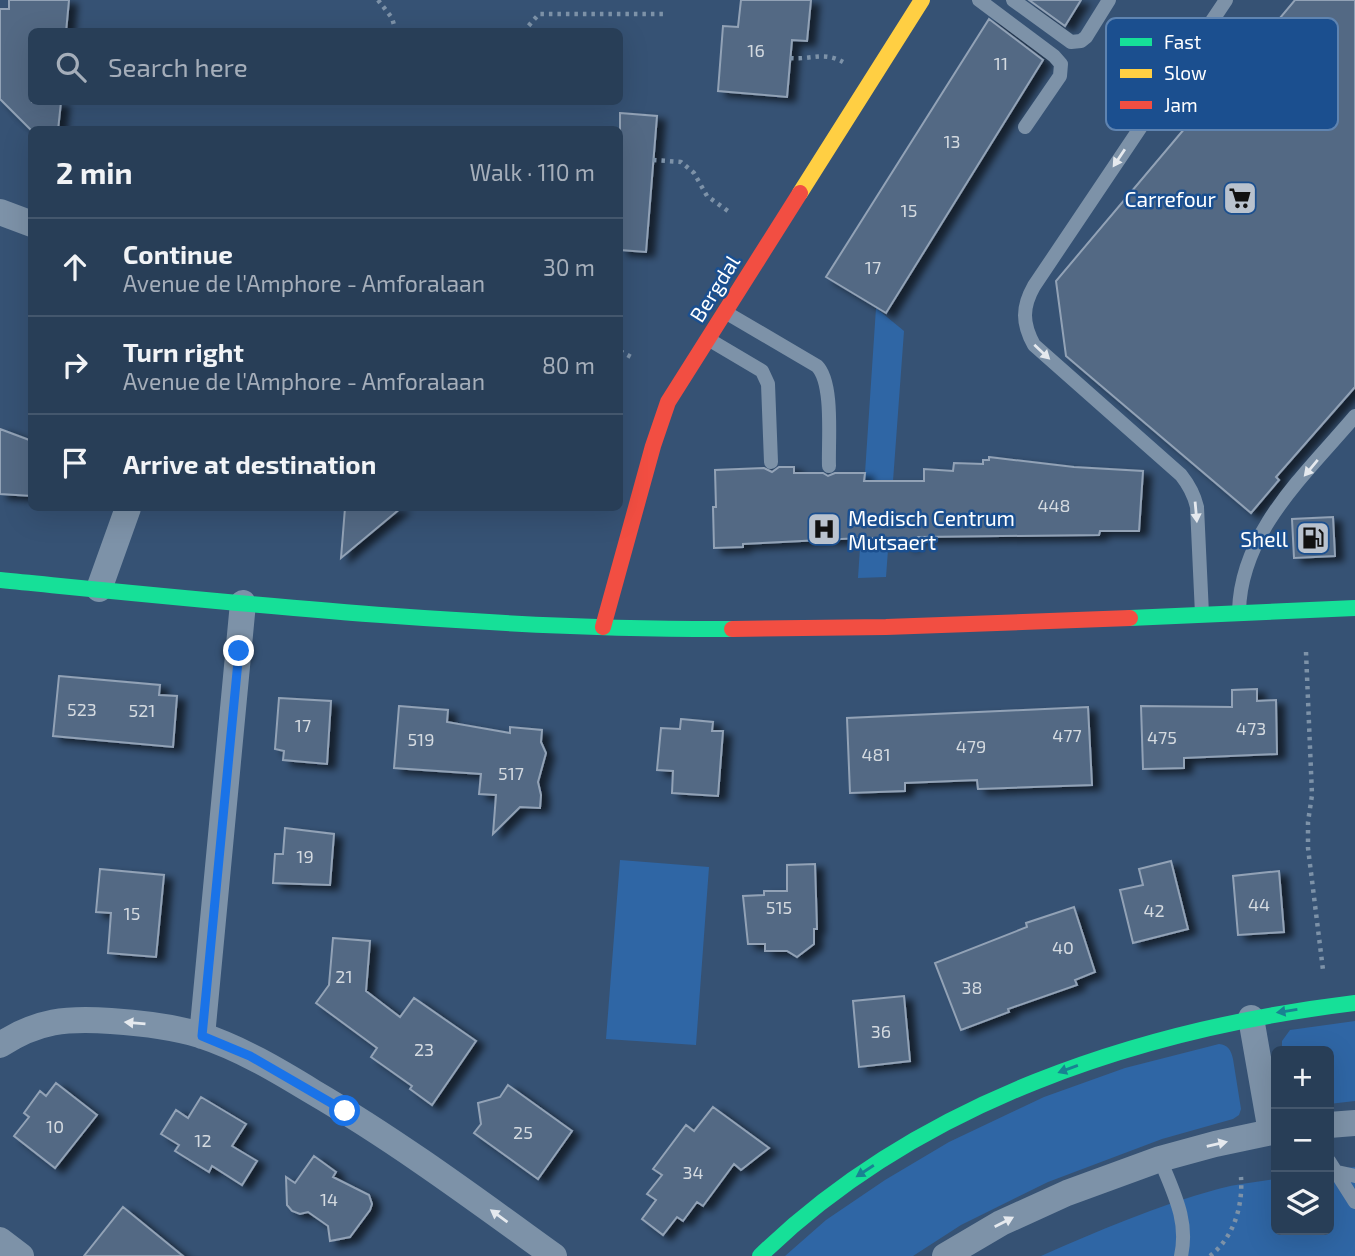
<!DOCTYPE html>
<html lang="en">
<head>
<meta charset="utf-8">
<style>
  body { margin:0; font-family:"Exo 2",sans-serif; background:#30455d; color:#f1f3f6 }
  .controls { position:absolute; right:21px; bottom:21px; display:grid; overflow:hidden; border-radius:10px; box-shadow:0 7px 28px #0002 }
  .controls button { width:63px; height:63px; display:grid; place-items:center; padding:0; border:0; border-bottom:2px solid #44576d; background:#283e57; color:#f1f3f6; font:35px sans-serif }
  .stop { position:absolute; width:21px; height:21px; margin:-16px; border:5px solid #1a73e8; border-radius:50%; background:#fff }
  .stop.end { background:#1a73e8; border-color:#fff; box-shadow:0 2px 7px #0008 }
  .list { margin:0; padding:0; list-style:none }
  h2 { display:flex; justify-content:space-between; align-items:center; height:91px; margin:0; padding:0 28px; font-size:30px }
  h2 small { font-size:23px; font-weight:400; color:#a5aeba }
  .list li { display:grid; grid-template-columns:46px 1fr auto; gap:21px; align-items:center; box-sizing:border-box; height:98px; padding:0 28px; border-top:2px solid #44576d }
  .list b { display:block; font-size:26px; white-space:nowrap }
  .list p { margin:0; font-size:23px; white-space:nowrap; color:#a5aeba }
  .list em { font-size:23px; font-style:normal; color:#a5aeba }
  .icon { flex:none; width:38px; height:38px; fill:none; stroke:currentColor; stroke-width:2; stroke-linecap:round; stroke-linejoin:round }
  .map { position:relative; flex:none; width:1355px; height:1256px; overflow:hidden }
  .search { position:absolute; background:#283e57; box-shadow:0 7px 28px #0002; left:28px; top:28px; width:595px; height:77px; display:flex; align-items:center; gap:18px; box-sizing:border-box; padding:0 24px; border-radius:10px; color:#a5aeba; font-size:26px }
  .panel { position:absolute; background:#283e57; box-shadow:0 7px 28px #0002; left:28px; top:126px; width:595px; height:385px; border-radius:10px }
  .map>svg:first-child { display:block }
  .green { fill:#2f66a5 }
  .building { fill:#526984; stroke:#92a2b6; stroke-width:2; filter:url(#shadow) }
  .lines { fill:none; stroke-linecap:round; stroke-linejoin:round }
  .path { stroke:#7d92a8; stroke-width:4.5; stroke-dasharray:3.5 5; stroke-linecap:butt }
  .lane { stroke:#7d92a8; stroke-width:14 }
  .street { stroke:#7d92a8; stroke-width:26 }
  .fast { stroke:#16e098; stroke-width:16 }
  .slow { stroke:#ffcf43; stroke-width:16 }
  .jam { stroke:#f24e42; stroke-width:16 }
  .oneway { fill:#e5e9ee }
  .oneway2 { fill:#198292 }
  .route { stroke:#1a73e8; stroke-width:9 }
  .labels { text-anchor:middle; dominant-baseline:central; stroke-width:5; stroke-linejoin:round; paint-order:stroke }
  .number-label { font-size:18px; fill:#d4dae0 }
  .poi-label { font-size:21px; fill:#fff; stroke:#1b4f8f; text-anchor:end }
  .street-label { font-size:21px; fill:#fff; stroke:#1b4f8f }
  .key { fill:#1b4f8f; stroke:#5f84b1; stroke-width:2 }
  .key-label { font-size:19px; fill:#fff }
</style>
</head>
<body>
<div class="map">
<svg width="1355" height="1256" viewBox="0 0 1355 1256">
  <defs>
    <filter id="shadow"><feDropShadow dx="8" dy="4.5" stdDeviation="3.5" flood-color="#0009"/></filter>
  </defs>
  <rect width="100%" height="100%" fill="#365274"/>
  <path class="green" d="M876 308 904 331 886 577 858 578Z
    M620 860 709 867 696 1045 606 1039Z
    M1355 1021V1101L1329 1104V1051H1282V1041L1290 1030Z
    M1219 1044C1228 1045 1231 1050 1233 1059L1241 1109 1239 1115 1233 1119 1162 1139 1048 1182 961 1225 913 1256H785L826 1220 885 1180 949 1142 1044 1097 1125 1068Z
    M1355 1167V1256H1041C1098 1231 1158 1205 1218 1189 1237 1184 1257 1182 1276 1179V1230H1329V1170Z"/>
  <path class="building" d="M9 0H69L66 32H32V102H61L58 130 32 131 0 99V9H9Z
    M741 0H811L807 41 792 40 787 97 718 91 723 26 738 27Z
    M1029 0H1081L1065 26Z
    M1295 0H1355V387L1276 477 1279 480 1251 513 1066 356 1056 281 1196 115 1183 104 1221 62 1240 47 1249 55Z
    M989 19 1043 60 886 313 826 277Z
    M620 113 657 116 646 252 620 250Z
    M0 429 32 441V496L0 494Z
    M989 457 1074 467 1143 471 1139 531H1100L1099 535 918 537 909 546 901 538H861L743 544V547L714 548 713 507H716L715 470 764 468 772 472 779 467H794V473H823L828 476 835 473H865L864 481H924V469L953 471 954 463 983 464V460H989Z
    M345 508H401L341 558Z
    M1333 517 1335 556 1294 558 1292 519Z
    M59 676 160 685 159 695 177 696 173 747 53 736Z
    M1257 689V701L1276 700 1277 754 1184 758V768L1143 769 1141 706 1232 707V690Z
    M279 698 331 701 327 764 283 760 284 751 275 749Z
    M399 706 448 710 447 722 510 733V727L542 730 541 742 546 753 538 782 541 795 540 808 520 807 493 834 496 795 479 794 481 774 394 768Z
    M1088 707 1092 785 978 789 977 780 905 783V791L850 793 847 718Z
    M681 719 713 722 712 731H723L718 796 672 793 673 771 657 770 661 728 680 729Z
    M285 828 334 834 330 885 273 883 275 854H283Z
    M1171 861 1188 929 1133 943 1120 890 1143 885 1139 869Z
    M815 864 817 929H814V944L797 957 787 951H765V944H748L743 896 764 895V891H787V865Z
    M100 869 164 875 156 957 108 953 111 913 96 912Z
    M1279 871 1284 932 1238 935 1233 876Z
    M1074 907 1095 972 1075 980 1077 985 1008 1009 1009 1012 961 1030 935 963 1027 927 1026 923Z
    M333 938 370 941 366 991 400 1017 414 998 476 1041 432 1105 410 1089 412 1086 371 1057 377 1048 316 1003 329 985Z
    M904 996 910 1061 859 1067 853 1001Z
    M56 1083 97 1115 55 1168 14 1136 29 1117 24 1113 40 1091 46 1096Z
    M508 1085 572 1131 538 1179 474 1133 481 1124 478 1103 500 1097Z
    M201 1097 246 1124 232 1146 257 1161 242 1185 212 1166 209 1172 175 1151 179 1145 161 1134 176 1110 188 1118Z
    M713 1107 769 1148 741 1170 734 1164 703 1206 697 1202 683 1221 677 1217 663 1235 642 1219 656 1200 647 1194 662 1175 653 1169 686 1125 694 1131Z
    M314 1156 336 1172 333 1177 369 1195 372 1204 370 1210 350 1237 330 1241 328 1226 308 1212 300 1214 292 1211 287 1205 286 1177 295 1183Z
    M123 1207 183 1256H84Z"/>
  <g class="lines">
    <path class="path" d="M378 0 392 18 396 32
      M523 32 539 14H664
      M790 58C812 60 823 51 843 62
      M653 160 681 162 694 173 707 196 728 211
      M620 351 635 359
      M1306 652 1312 795 1308 822V848L1323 970
      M1210 1256C1234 1237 1243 1206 1241 1177"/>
    <path class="lane" d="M979 0 1054 56 1061 64 1060 76 1025 127
      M1013 0 1071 42 1081 41 1086 37 1109 0
      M725 312 817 366C834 383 828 442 829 466
      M708 339 762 371 768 384 771 462
      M1239 611C1241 531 1306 474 1355 416
      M1202 614 1197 507C1194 494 1189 485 1181 475L1034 345C1022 323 1022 307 1034 286L1226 0
      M1160 1159C1173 1192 1189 1220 1181 1256
      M1329 1161 1355 1202
      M1337 1172 1355 1176"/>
    <path class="street" d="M0 212 32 224
      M99 589 128 508
      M1251 1018 1271 1132
      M202 1036 243 603
      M0 1045C38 1020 67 1018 111 1021 141 1023 171 1026 200 1035 240 1048 277 1070 313 1092 397 1141 475 1199 554 1256
      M1329 1125 1355 1123
      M0 1240 21 1256
      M945 1256 1001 1223 1067 1193 1160 1159 1215 1144 1276 1131"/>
    <path class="fast" d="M0 580C244 604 487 630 732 629
      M1130 618 1355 608
      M760 1256C918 1102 1140 1029 1355 1003"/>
    <path class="slow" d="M800 193 922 0"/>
    <path class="jam" d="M603 627 653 446 668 402 800 193
      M732 629 886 627 1130 618"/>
  </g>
  <defs><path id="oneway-solid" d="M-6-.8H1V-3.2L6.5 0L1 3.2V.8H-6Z" transform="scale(1.75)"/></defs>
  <g class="oneway">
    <use href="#oneway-solid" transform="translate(1119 158) rotate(124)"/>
    <use href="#oneway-solid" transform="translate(1042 352) rotate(43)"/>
    <use href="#oneway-solid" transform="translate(1311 468) rotate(130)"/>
    <use href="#oneway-solid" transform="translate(1196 512) rotate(85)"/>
    <use href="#oneway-solid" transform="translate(135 1023) rotate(-175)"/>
    <use href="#oneway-solid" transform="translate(1217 1144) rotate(-13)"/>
    <use href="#oneway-solid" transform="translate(499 1216) rotate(-144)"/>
    <use href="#oneway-solid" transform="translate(1004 1222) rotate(-27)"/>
  </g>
  <g class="oneway2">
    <use href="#oneway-solid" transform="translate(1287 1011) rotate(171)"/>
    <use href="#oneway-solid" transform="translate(1068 1069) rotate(160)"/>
    <use href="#oneway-solid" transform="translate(865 1171) rotate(147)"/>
  </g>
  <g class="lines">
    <path class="route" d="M239 651 202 1036 250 1056 345 1111"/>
  </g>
  <defs>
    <g id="supermarket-square" transform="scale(1.75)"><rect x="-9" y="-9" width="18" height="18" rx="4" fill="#b9c2ce" stroke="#1b4f8f"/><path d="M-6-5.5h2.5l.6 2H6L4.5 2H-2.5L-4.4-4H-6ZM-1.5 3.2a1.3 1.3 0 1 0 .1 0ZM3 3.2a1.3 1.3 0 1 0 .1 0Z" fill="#111"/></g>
    <g id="hospital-square" transform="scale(1.75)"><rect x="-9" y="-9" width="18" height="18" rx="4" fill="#b9c2ce" stroke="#1b4f8f"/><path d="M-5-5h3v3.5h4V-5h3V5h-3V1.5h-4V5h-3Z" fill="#111"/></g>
    <g id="fuel-square" transform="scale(1.75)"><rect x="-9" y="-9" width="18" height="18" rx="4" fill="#b9c2ce" stroke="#1b4f8f"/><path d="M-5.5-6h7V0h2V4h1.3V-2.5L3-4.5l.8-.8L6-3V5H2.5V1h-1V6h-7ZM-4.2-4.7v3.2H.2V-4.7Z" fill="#111"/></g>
  </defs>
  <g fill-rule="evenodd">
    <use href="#supermarket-square" x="1240" y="198"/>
    <use href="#hospital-square" x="824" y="529"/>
    <use href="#fuel-square" x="1313" y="538"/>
  </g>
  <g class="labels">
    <g class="number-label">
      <text x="756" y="50">16</text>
      <text x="1001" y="63">11</text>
      <text x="952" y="141">13</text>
      <text x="909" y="210">15</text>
      <text x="873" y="267">17</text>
      <text x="1054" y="505">448</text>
      <text x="82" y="709">523</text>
      <text x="142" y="710">521</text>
      <text x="303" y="725">17</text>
      <text x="1251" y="728">473</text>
      <text x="1067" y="735">477</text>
      <text x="1162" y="737">475</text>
      <text x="421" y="739">519</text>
      <text x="971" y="746">479</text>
      <text x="876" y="754">481</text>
      <text x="511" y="773">517</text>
      <text x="305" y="856">19</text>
      <text x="1259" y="904">44</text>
      <text x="779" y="907">515</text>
      <text x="1154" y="910">42</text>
      <text x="132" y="913">15</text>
      <text x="1063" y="947">40</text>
      <text x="344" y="976">21</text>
      <text x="972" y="987">38</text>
      <text x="881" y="1031">36</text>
      <text x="424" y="1049">23</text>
      <text x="55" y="1126">10</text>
      <text x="523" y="1132">25</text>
      <text x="203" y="1140">12</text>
      <text x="693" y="1172">34</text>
      <text x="329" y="1199">14</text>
    </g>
    <g class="poi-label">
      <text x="1216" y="198">Carrefour</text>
      <text x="848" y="517" text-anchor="start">Medisch Centrum<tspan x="848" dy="24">Mutsaert</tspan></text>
      <text x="1288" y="538">Shell</text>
    </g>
    <g class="street-label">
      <text transform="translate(714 288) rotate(-58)">Bergdal</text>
    </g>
  </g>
  <rect x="1106" y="18" width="232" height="112" rx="10" class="key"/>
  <rect x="1120" y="38" width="32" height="8" fill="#16e098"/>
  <rect x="1120" y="69" width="32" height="9" fill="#ffcf43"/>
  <rect x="1120" y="101" width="32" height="8" fill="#f24e42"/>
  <g class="key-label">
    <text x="1164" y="49">Fast</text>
    <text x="1164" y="80">Slow</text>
    <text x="1164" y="112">Jam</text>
  </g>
</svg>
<div class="controls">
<button>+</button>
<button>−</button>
<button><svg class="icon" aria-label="layers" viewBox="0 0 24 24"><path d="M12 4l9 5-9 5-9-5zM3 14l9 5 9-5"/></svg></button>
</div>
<div class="stop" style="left:345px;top:1111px"></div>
<div class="stop end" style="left:239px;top:651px"></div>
<div class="search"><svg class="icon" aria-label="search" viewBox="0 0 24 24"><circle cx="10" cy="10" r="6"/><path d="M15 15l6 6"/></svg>Search here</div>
<section class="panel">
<h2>2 min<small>Walk · 110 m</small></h2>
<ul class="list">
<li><svg class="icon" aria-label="ahead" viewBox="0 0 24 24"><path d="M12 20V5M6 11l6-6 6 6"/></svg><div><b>Continue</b><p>Avenue de l'Amphore - Amforalaan</p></div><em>30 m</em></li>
<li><svg class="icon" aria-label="right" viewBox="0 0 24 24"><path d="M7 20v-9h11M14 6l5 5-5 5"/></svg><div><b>Turn right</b><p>Avenue de l'Amphore - Amforalaan</p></div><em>80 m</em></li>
<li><svg class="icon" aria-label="arrive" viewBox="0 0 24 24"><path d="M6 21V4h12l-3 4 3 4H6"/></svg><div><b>Arrive at destination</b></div></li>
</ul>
</section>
</div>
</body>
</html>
